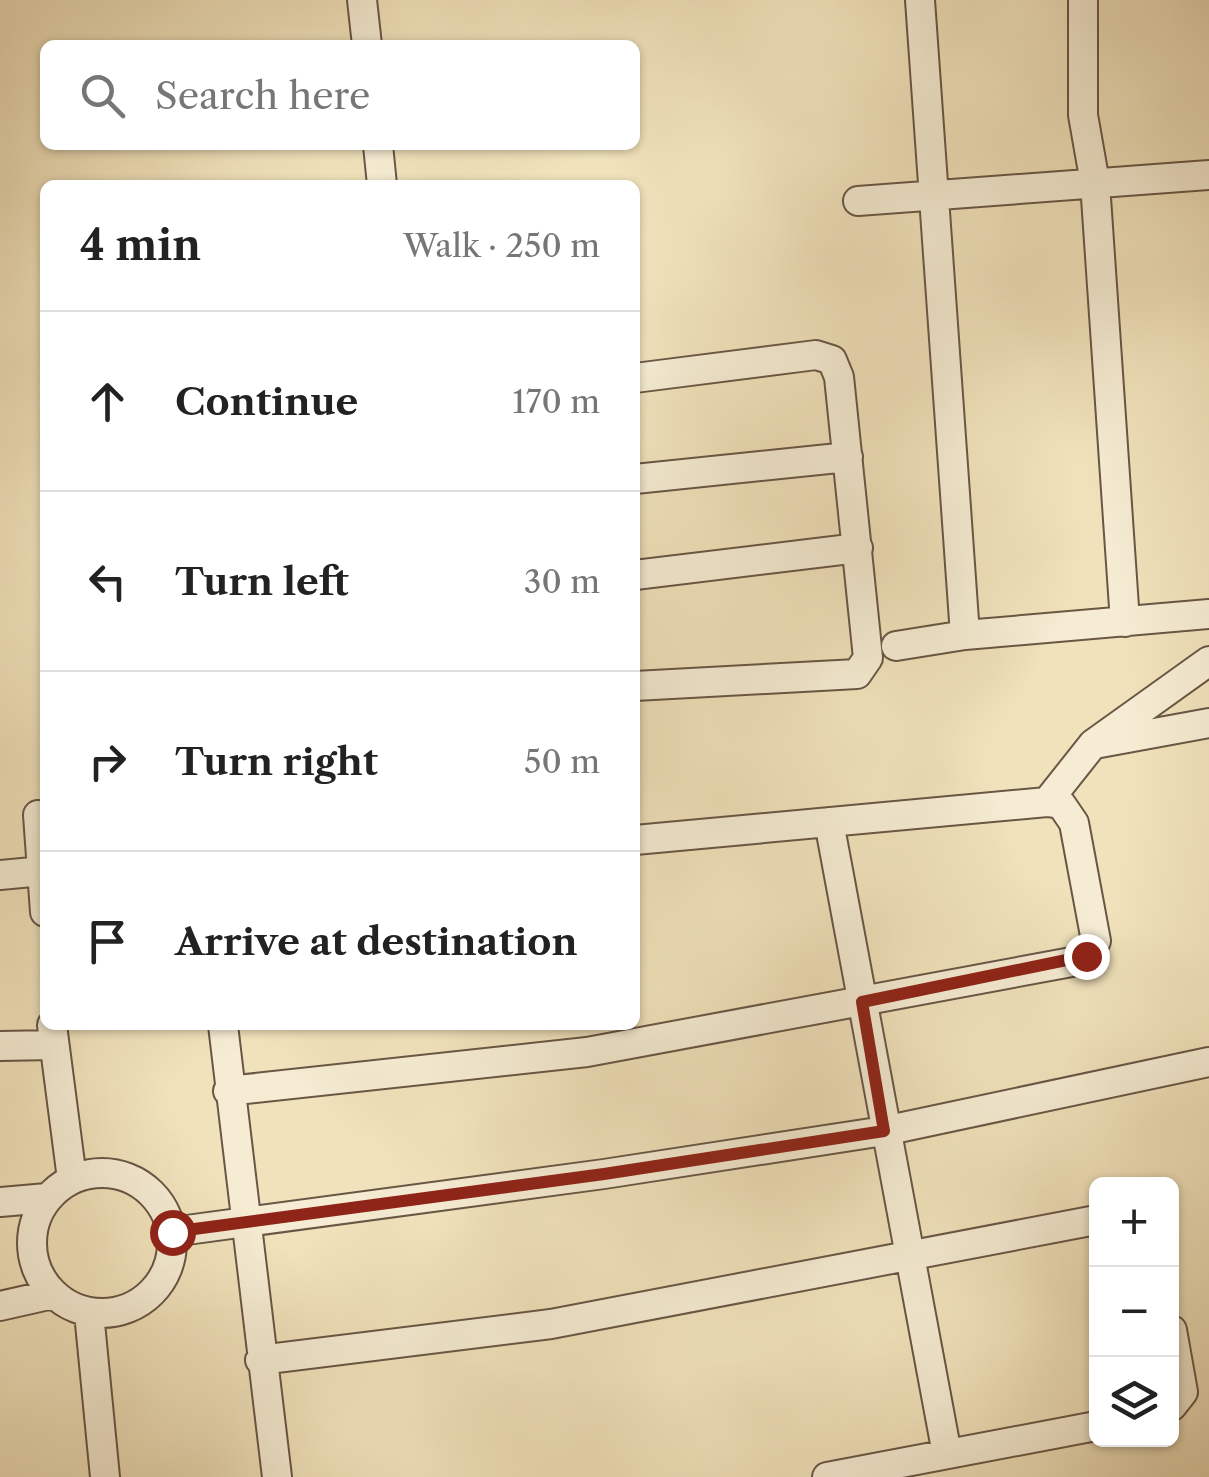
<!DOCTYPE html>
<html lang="en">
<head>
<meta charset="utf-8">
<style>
  body { margin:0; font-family:"Libre Caslon Text",serif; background:#f2f2f2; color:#222 }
  .controls { position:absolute; right:30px; bottom:30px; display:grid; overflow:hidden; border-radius:15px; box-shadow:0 2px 8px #0004 }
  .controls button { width:90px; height:90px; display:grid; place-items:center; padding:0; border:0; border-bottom:2px solid #e0e0e0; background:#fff; color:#222; font:50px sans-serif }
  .stop { position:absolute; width:30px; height:30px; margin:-22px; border:8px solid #8f2418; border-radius:50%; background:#fff }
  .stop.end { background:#8f2418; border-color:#fff; box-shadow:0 2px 10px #0008 }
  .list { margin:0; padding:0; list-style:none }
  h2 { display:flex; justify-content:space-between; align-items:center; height:130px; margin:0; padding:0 40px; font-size:42px }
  h2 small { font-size:32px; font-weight:400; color:#767676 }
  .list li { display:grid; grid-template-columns:65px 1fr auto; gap:30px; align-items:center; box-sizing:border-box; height:180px; padding:0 40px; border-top:2px solid #e0e0e0 }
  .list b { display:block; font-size:38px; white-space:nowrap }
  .list em { font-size:32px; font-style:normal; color:#767676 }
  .icon { flex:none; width:55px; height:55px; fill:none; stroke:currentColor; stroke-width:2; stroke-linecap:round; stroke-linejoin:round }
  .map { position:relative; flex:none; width:1209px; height:1477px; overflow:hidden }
  .search { position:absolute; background:#fff; box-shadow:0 2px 8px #0004; left:40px; top:40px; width:600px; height:110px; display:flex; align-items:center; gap:25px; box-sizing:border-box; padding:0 35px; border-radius:15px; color:#767676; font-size:38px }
  .panel { position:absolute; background:#fff; box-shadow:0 2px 8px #0004; left:40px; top:180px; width:600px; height:850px; border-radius:15px }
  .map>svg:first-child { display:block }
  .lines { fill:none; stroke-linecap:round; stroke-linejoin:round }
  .minor-casing { stroke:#695645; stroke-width:32 }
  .minor { stroke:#f5ecd3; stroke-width:28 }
  .route { stroke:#8f2418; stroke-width:12 }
</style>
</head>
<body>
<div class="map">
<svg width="1209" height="1477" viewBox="0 0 1209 1477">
  <rect width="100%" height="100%" fill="#f0e2bb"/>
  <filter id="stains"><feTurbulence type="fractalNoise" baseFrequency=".002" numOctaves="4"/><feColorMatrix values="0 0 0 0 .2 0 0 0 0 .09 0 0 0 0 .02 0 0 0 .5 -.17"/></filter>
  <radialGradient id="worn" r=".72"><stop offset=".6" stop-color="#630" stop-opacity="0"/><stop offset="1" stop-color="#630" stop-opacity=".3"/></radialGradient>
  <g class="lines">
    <g class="minor-casing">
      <path id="minor" d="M362 0 367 45
        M920 0 965 635
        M1083 0V115L1095 183 1125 622
        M378 145 382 185
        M858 201 1209 175
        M635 378 816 355 832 360 839 377 868 658 857 674 635 686
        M635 479 848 457
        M635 575 858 548
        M896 646 965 635 1209 614
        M1100 743 1209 723
        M1047 802 1093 744 1209 661
        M38 815 45 912
        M829 822 947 1454
        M0 875 43 871
        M52 1025 72 1179
        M223 1025 277 1477
        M0 1046 53 1045
        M228 1091 587 1052 1077 961 1087 956 1096 941 1074 823 1061 804 1047 802 635 840
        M32 1243a70 70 0 1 1 140 0a70 70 0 1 1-140 0Z
        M0 1202 47 1198
        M172 1232 604 1174 884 1131 1209 1062
        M0 1306 53 1294
        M89 1313 105 1477
        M1172 1330 1183 1392 1172 1406
        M260 1360 551 1324 1096 1220
        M827 1477 1096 1426"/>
    </g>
    <use href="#minor" class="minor"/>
  </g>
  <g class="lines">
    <path class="route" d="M172 1232 604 1174 884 1131 862 1002 1086 956"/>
  </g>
  <rect width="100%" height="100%" filter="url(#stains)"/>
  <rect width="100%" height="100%" fill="url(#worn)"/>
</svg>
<div class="controls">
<button>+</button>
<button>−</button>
<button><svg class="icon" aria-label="layers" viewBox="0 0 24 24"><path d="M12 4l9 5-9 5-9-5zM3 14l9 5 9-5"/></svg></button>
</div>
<div class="stop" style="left:172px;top:1232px"></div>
<div class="stop end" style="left:1086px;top:956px"></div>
<div class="search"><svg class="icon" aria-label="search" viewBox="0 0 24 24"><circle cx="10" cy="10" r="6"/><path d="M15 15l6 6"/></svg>Search here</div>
<section class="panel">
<h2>4 min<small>Walk · 250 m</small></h2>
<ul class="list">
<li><svg class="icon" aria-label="ahead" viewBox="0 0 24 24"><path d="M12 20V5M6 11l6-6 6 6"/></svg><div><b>Continue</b></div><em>170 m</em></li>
<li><svg class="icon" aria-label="left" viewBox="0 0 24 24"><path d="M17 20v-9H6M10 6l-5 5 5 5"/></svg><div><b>Turn left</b></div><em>30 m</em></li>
<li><svg class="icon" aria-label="right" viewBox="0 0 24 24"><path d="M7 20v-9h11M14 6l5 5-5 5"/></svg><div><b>Turn right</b></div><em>50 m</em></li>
<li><svg class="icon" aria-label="arrive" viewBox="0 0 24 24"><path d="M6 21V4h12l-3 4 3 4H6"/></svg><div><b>Arrive at destination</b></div></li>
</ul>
</section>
</div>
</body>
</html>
